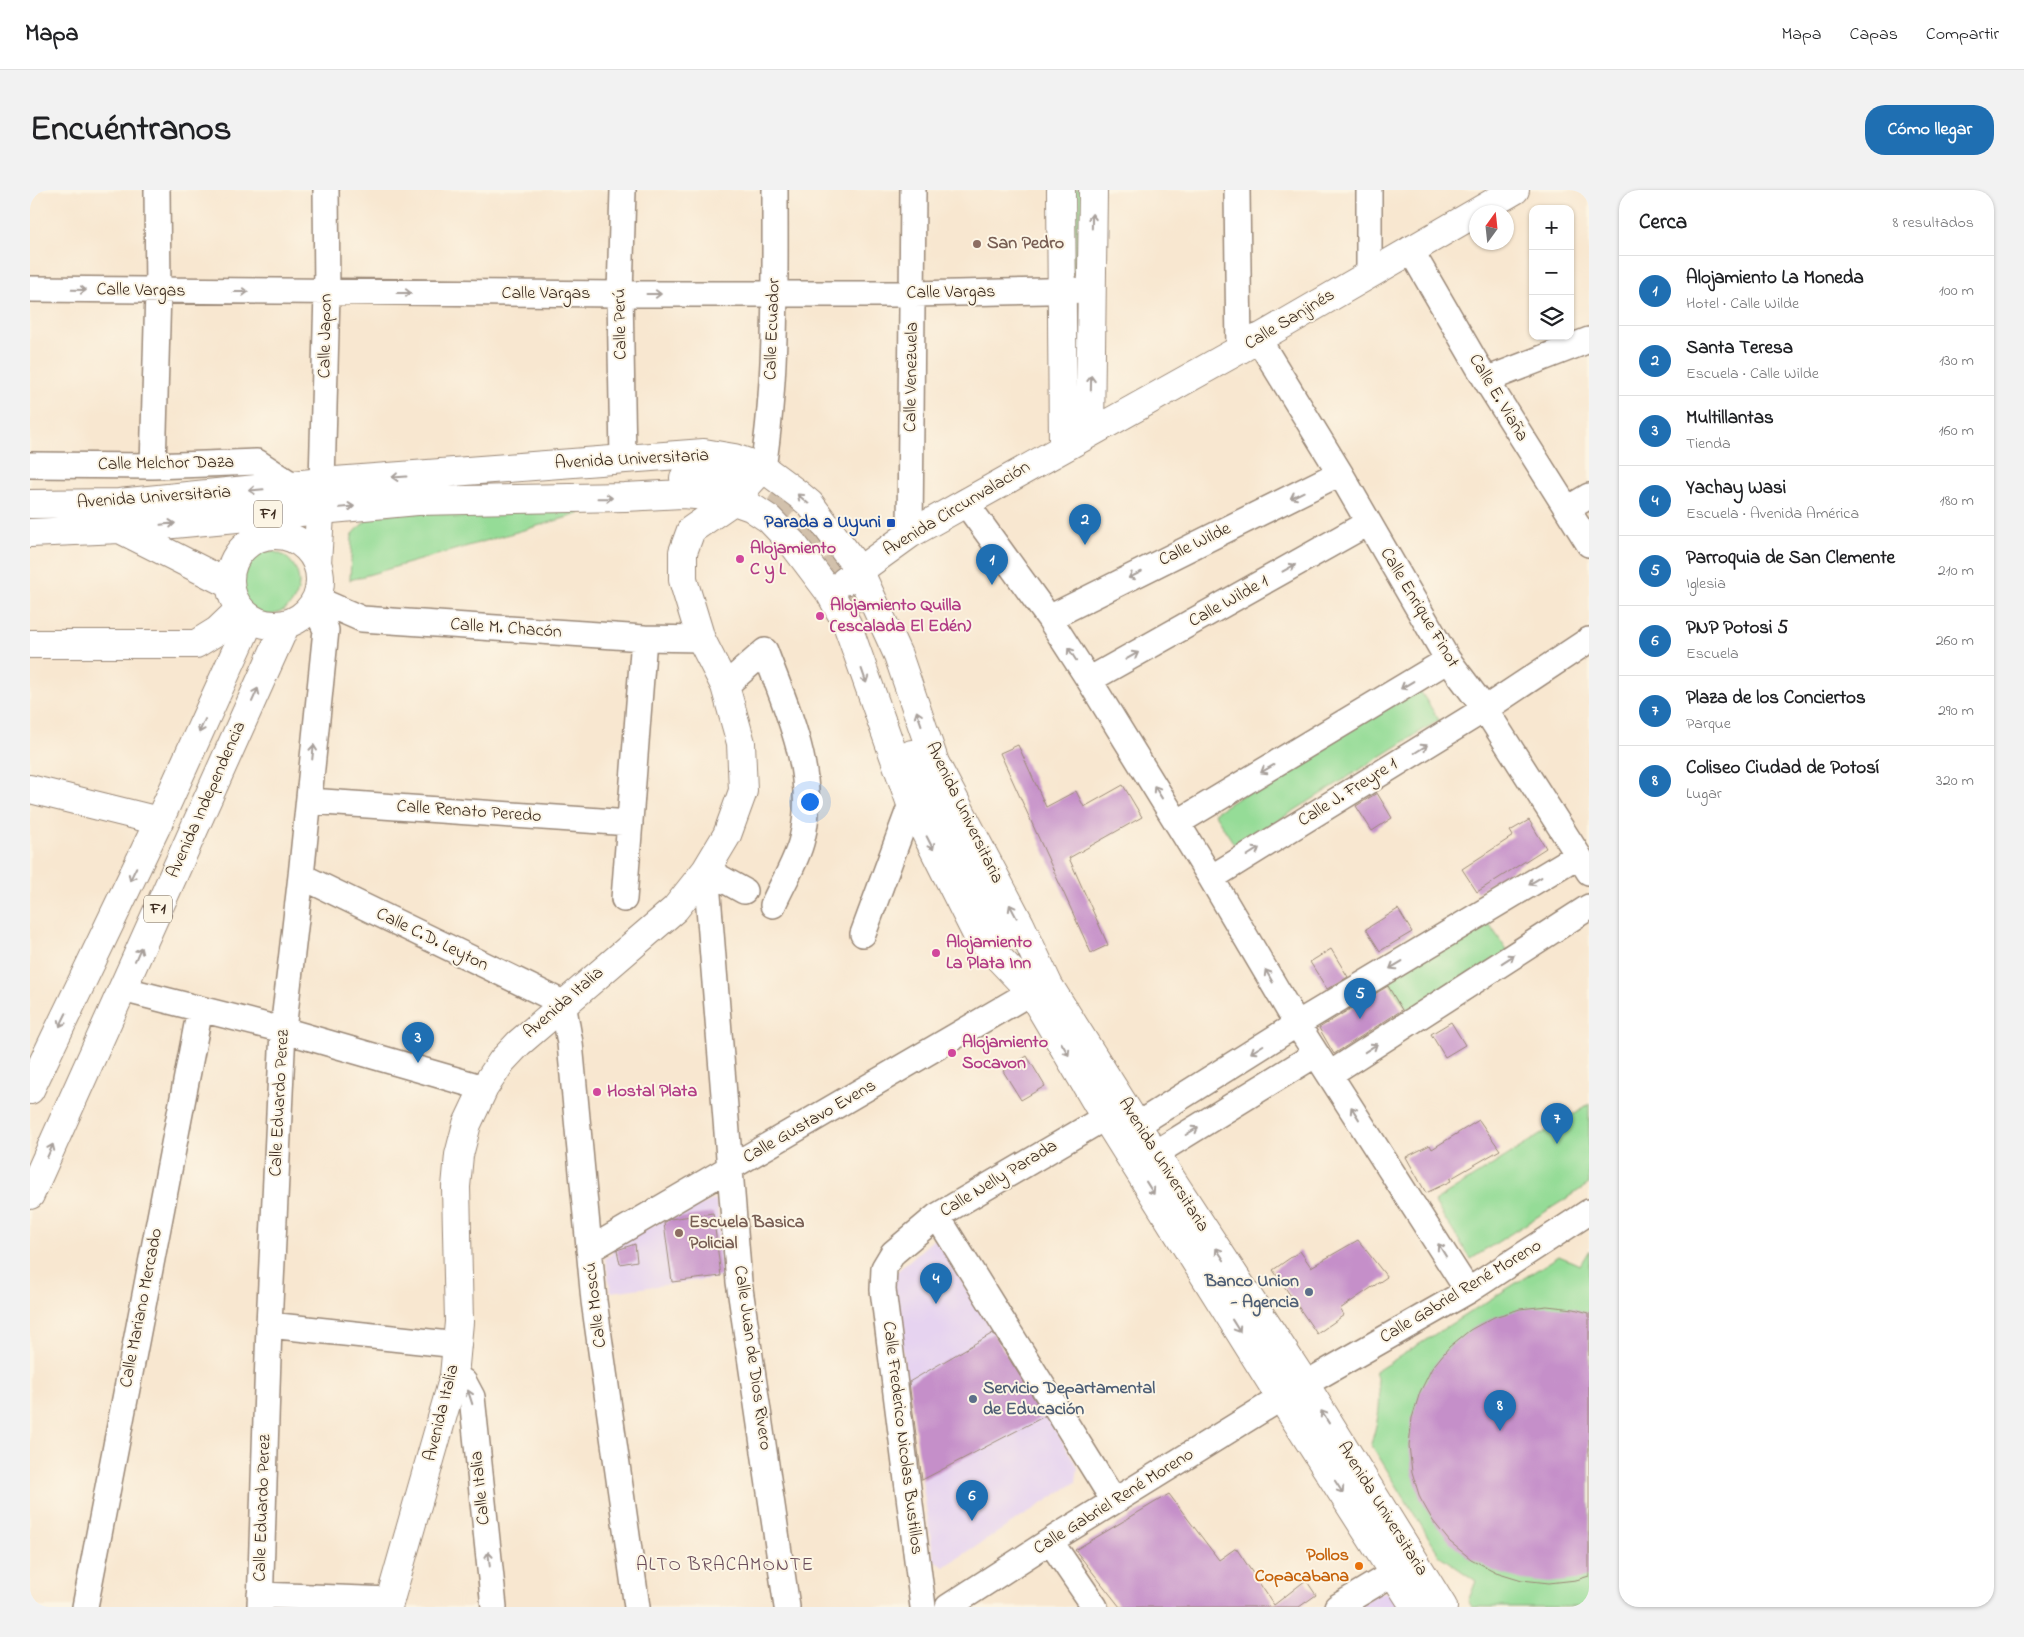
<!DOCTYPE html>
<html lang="es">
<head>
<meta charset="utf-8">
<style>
  body { margin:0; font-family:"Indie Flower",sans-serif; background:#f2f2f2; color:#202124 }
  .controls { position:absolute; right:15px; top:15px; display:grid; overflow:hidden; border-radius:10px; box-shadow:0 1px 4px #0004 }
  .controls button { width:45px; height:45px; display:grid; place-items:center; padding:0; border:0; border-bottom:1px solid #e0e0e0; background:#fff; color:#202124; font:25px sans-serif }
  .compass { position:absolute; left:1439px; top:15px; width:45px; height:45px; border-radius:50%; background:#fff; box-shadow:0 1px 4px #0004; rotate:15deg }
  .you { position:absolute; left:779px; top:611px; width:18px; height:18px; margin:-12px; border:4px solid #fff; border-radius:50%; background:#1a73e8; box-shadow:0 0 0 8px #1a73e833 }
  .badge { display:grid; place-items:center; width:32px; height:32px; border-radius:50%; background:#1f6fb2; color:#fff; font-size:16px; font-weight:700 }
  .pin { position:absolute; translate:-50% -41px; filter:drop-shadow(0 1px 2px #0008) }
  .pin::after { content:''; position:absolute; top:26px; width:18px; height:15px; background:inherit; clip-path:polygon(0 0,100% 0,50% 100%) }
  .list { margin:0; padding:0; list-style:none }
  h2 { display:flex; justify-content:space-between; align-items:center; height:65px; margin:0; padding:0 20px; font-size:21px }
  h2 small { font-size:16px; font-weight:400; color:#757577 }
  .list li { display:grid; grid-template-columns:32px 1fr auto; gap:15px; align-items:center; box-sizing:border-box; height:70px; padding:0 20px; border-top:1px solid #e0e0e0 }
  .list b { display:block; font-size:19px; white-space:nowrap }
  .list p { margin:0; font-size:16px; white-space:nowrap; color:#757577 }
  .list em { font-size:16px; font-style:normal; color:#757577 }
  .icon { flex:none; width:28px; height:28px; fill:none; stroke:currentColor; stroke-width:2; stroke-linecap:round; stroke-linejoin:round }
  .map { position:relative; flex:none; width:1559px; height:1417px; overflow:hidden; border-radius:20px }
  header { display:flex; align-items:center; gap:30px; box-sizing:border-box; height:70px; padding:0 25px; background:#fff; border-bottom:1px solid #e0e0e0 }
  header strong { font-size:24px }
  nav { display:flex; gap:28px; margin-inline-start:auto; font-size:18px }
  .intro { display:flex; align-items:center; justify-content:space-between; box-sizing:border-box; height:120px; padding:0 30px }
  h1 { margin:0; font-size:35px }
  .button { padding:12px 22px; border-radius:20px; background:#1f6fb2; color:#fff; font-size:18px; font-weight:700 }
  main { display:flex; gap:30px; padding:0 30px }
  aside { flex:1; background:#fff; border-radius:20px; box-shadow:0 1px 4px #0004 }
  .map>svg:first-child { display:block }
  .built { fill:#e6d3f0 }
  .green { fill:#95dc97; stroke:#68835a }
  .building { fill:#c58fc9 }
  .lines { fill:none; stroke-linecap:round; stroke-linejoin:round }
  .major-tunnel { stroke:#d2c1ac; stroke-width:28; stroke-dasharray:28 14; stroke-linecap:butt }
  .minor-casing { stroke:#9a8877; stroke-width:28 }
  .major-casing { stroke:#9a8877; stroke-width:30 }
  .highway-casing { stroke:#9a8877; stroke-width:30 }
  .minor { stroke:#fff; stroke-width:25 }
  .major { stroke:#fff; stroke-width:28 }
  .highway { stroke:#fff; stroke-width:28 }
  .oneway { stroke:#a79f9a }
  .education-dot { fill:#8d6e63; stroke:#fcf5e5; stroke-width:2 }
  .transit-dot { fill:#1a4fb4; stroke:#fcf5e5; stroke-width:2 }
  .hotel-dot { fill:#d1479c; stroke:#fcf5e5; stroke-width:2 }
  .service-dot { fill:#5c6f8a; stroke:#fcf5e5; stroke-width:2 }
  .food-dot { fill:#e8710a; stroke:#fcf5e5; stroke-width:2 }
  .labels { text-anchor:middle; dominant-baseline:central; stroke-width:4; stroke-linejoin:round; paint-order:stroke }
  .shield { fill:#fcf5e5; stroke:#75675a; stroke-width:1 }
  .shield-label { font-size:16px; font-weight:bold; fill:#3b2a1e }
  .education-label { font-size:18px; font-weight:bold; fill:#785e54; stroke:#fcf5e5; text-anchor:start }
  .street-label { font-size:18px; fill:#3b2a1e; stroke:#fcf5e5 }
  .transit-label { font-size:18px; font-weight:bold; fill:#164399; stroke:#fcf5e5; text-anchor:end }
  .hotel-label { font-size:18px; font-weight:bold; fill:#b23c85; stroke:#fcf5e5; text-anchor:start }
  .service-label { font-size:18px; font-weight:bold; fill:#4e5e75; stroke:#fcf5e5; text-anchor:end }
  .food-label { font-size:18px; font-weight:bold; fill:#c56008; stroke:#fcf5e5; text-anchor:end }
  .neighbourhood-label { font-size:19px; letter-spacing:1px; fill:#6b4d5a; stroke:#fcf5e5 }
</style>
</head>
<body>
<header>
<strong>Mapa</strong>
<nav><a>Mapa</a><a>Capas</a><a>Compartir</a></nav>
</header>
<div class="intro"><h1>Encuéntranos</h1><a class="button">Cómo llegar</a></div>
<main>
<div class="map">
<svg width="1559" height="1417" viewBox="0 0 1559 1417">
  <rect width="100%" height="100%" fill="#fcf5e5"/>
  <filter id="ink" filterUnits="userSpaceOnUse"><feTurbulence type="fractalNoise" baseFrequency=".02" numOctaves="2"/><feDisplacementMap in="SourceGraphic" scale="10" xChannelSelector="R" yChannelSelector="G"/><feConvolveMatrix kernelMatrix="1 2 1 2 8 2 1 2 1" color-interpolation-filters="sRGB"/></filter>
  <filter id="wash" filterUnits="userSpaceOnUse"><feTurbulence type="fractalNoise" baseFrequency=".0096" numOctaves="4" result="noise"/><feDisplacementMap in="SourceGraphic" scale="20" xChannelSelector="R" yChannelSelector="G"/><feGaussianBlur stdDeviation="1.12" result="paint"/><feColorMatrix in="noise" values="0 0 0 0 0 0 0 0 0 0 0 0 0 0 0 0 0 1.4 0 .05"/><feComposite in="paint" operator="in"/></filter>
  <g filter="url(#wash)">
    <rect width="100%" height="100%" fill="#f8e7d0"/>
    <path class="built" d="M686 1009 695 1087 581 1102 575 1068 582 1064 581 1057 633 1030Z
      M905 1048 965 1143 877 1193 862 1086Z
      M1016 1225 1048 1277 1046 1292 914 1377 904 1370 892 1290Z
      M1360 1402 1369 1417H1326L1348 1403Z"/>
    <path class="green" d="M1040 0H1055L1056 84H1040Z
      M549 314V324L320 390 322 345 341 325Z
      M205 393a32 32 0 1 1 64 0a32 32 0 1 1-64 0Z
      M1387 496 1409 530 1206 657 1184 623Z
      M1456 729 1478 762 1380 824 1357 789Z
      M1559 914V994L1441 1069 1404 1012Z
      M1559 1060V1417H1442L1438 1411 1446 1391 1410 1366 1341 1254C1348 1230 1354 1206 1345 1182L1529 1066 1550 1075Z"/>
    <g id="blocks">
      <path class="building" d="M988 555 1016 617 1046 601 1054 617 1093 595 1112 627 1039 668 1078 755 1061 763 970 563Z
        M1347 603 1362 628 1342 641 1326 616Z
        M1499 630 1516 658 1447 702 1432 679 1483 646 1480 641Z
        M1368 719 1382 742 1350 761 1336 739Z
        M1301 759 1318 787 1297 799 1280 772Z
        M1358 796 1372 820 1304 864 1289 838Z
        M1421 832 1435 855 1415 867 1401 844Z
        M997 866 1015 896 991 910 973 881Z
        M1449 930 1470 960 1420 989 1421 991 1396 1003 1376 967 1400 955 1402 959Z
        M683 1023 691 1086 642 1092 634 1033 640 1029Z
        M1328 1050 1357 1087 1310 1119 1314 1125 1287 1144 1243 1080 1270 1061 1281 1077Z
        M605 1054 607 1071 590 1074 587 1060Z
        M1517 1116 1544 1119 1559 1123V1386L1546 1390 1519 1393 1492 1390 1466 1382 1441 1369 1420 1352 1403 1331 1390 1308 1382 1282 1379 1255 1382 1228 1390 1202 1402 1178 1419 1157 1440 1140 1464 1127 1490 1119Z
        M963 1143 1015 1226 892 1290 879 1192Z
        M1139 1304 1189 1370 1206 1358 1244 1415 1276 1390 1286 1405 1269 1417H1090L1045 1360Z"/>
    </g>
  </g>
  <g filter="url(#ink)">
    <use href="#blocks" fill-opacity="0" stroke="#9a8877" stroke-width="1"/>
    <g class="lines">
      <path class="major-tunnel" d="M702 288C732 302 759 318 782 342 802 364 816 396 830 422"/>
      <g class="minor-casing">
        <path id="minor" d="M1207 0 1209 160
          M1380 59 1456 190 1559 354
          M1339 84V0
          M0 99 590 104H884L1062 100
          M1227 147 1310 283 1418 470 1455 519 1559 682
          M1456 190 1559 150
          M593 268 590 104 593 0
          M0 275 123 276 227 272 265 297
          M123 276 128 101 127 0
          M733 278C747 187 745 92 745 0
          M292 292 297 102 296 0
          M935 312 1019 428 1059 490 1181 688 1267 834 1438 1101
          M1537 319 1559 306
          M880 344 883 0
          M286 409 332 429 614 448 671 449
          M1019 428 1310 283
          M1059 490 1338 333
          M695 496 735 461C757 520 788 584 772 649 767 671 752 694 743 715
          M279 611 600 633
          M1147 633 1418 470
          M676 680 709 1092 757 1417
          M676 680 714 701
          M271 686 533 813 540 853 564 1111 607 1417
          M1181 688 1455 519 1559 450
          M594 709 614 448
          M833 744 881 614
          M92 799 253 840 454 898
          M1300 884 1559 717
          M1091 945 1267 834 1547 666
          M1108 974 1286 864
          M907 1026 1084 1311
          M559 1060 1001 802
          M239 1135 428 1155
          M424 1186 434 1192 442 1207 464 1417
          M1275 1194 1438 1101 1559 1022
          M1020 1351 1065 1417
          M230 1405 360 1410
          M55 1417 170 819
          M230 1417 239 1135 253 840 271 686 296 440 284 414
          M893 1417 853 1100 854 1078 863 1063 907 1026 1091 918
          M918 1417 1020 1351 1251 1208
          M1307 1417 1380 1373"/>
      </g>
      <g class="major-casing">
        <path id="major" d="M1031 0 1033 257
          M1060 242 1063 0
          M654 288H702
          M90 339 387 311 595 307 652 304 693 307 721 317 739 329 763 354 800 403 817 434 881 614 947 745 1001 802 1075 927 1251 1208C1263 1224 1283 1209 1274 1192L1262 1187 1251 1195 1249 1204
          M224 349 292 292 674 263 704 268 733 278 768 304 780 314 829 380 868 465 905 573 990 734 1019 796 1125 964 1274 1192
          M815 391 880 344 1209 160 1485 0
          M0 454H166L187 441 210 419
          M882 564 892 591 974 744
          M0 599 129 631
          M1276 1196 1413 1417
          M1254 1212 1385 1417
          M358 1417 424 1186 429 1132 426 997 429 965 437 934 454 898 472 871 489 853 645 719 676 680 697 645 713 601 711 553 695 496 671 449 653 390V362L661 340 703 311 733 278"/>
      </g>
      <g class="highway-casing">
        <path id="highway" d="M0 314 89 313 292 292 287 374
          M0 343 90 339 199 394
          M200 390a45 45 0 1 1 90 0a45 45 0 1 1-90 0Z
          M0 900 129 631 221 428
          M0 1005 256 434"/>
      </g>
      <use href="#minor" class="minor"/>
      <use href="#major" class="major"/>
      <use href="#highway" class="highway"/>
    </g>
    <defs><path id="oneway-shaft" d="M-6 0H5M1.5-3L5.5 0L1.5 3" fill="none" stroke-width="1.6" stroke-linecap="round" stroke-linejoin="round" transform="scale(1.25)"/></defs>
    <g class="oneway">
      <use href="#oneway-shaft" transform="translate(1062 31) rotate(-89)"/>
      <use href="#oneway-shaft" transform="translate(49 100) rotate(1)"/>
      <use href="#oneway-shaft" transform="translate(211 102)"/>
      <use href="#oneway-shaft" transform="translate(374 103)"/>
      <use href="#oneway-shaft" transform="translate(624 104)"/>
      <use href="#oneway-shaft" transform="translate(1061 193) rotate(-89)"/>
      <use href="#oneway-shaft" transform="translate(369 287) rotate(176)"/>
      <use href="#oneway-shaft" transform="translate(226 300) rotate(175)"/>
      <use href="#oneway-shaft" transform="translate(1267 305) rotate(154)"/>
      <use href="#oneway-shaft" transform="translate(575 308) rotate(-1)"/>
      <use href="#oneway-shaft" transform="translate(773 309) rotate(-139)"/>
      <use href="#oneway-shaft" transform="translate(317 317) rotate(-5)"/>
      <use href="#oneway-shaft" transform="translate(138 334) rotate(-6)"/>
      <use href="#oneway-shaft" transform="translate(1259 378) rotate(-29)"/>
      <use href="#oneway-shaft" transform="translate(1105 385) rotate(154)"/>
      <use href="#oneway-shaft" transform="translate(1042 464) rotate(-123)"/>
      <use href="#oneway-shaft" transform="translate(1102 466) rotate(-29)"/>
      <use href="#oneway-shaft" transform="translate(834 486) rotate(71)"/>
      <use href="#oneway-shaft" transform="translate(1377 495) rotate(149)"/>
      <use href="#oneway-shaft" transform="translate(225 505) rotate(-66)"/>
      <use href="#oneway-shaft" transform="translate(889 528) rotate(-109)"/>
      <use href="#oneway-shaft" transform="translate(172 536) rotate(114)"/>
      <use href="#oneway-shaft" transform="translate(1391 559) rotate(-32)"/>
      <use href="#oneway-shaft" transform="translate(283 562) rotate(-84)"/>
      <use href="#oneway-shaft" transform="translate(1237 579) rotate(149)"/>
      <use href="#oneway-shaft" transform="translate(1128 602) rotate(-122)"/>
      <use href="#oneway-shaft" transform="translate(900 653) rotate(63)"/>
      <use href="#oneway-shaft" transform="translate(1223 662) rotate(-32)"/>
      <use href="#oneway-shaft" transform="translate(103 684) rotate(116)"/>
      <use href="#oneway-shaft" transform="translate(1505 691) rotate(149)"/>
      <use href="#oneway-shaft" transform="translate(983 721) rotate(-118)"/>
      <use href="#oneway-shaft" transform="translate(108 764) rotate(-66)"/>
      <use href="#oneway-shaft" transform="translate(1478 769) rotate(-33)"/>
      <use href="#oneway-shaft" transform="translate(1366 775) rotate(149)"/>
      <use href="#oneway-shaft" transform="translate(1239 786) rotate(-120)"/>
      <use href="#oneway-shaft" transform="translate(33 830) rotate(116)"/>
      <use href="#oneway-shaft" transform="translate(1341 858) rotate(-33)"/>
      <use href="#oneway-shaft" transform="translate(1035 859) rotate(59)"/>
      <use href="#oneway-shaft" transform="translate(1227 859) rotate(148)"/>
      <use href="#oneway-shaft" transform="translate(1325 923) rotate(-122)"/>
      <use href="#oneway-shaft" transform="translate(1162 941) rotate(-32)"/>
      <use href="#oneway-shaft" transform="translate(20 961) rotate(-66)"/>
      <use href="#oneway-shaft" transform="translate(1120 998) rotate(58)"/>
      <use href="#oneway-shaft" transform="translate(1412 1060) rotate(-122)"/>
      <use href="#oneway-shaft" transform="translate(1190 1064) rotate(-123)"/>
      <use href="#oneway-shaft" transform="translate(1206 1136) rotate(58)"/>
      <use href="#oneway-shaft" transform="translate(440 1207) rotate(-108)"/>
      <use href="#oneway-shaft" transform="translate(1295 1227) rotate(-122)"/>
      <use href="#oneway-shaft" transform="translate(1309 1297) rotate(57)"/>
      <use href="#oneway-shaft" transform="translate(459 1369) rotate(-96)"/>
    </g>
  </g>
  <g class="education-dot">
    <circle cx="947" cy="54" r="5"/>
    <circle cx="649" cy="1043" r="5"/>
  </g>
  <rect class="transit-dot" x="856" y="328" width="10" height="10" rx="2.5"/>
  <g class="hotel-dot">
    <circle cx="710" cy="369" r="5"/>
    <circle cx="790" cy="426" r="5"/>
    <circle cx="906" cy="763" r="5"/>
    <circle cx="922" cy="863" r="5"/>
    <circle cx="567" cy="902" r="5"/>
  </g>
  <g class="service-dot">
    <circle cx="1279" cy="1102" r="5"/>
    <circle cx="943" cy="1209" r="5"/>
  </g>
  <circle class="food-dot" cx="1329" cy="1376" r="5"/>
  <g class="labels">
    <g class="shield">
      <rect x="224" y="310.5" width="28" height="27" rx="4"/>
      <rect x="114" y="705.5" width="28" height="27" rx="4"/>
    </g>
    <g class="shield-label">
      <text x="238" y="324">F1</text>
      <text x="128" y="719">F1</text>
    </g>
    <g class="education-label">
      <text x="957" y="54">San Pedro</text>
      <text x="659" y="1033">Escuela Basica<tspan x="659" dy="21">Policial</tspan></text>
    </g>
    <g class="street-label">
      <text transform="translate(111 101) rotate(1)">Calle Vargas</text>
      <text transform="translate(921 103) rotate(-1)">Calle Vargas</text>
      <text x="516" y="104">Calle Vargas</text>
      <text transform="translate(1260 130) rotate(-31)">Calle Sanjinés</text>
      <text transform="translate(591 134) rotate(-91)">Calle Perú</text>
      <text transform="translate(743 139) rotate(-88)">Calle Ecuador</text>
      <text transform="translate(296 146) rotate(-89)">Calle Japon</text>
      <text transform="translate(882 187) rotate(-89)">Calle Venezuela</text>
      <text transform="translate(1468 208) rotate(59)">Calle E. Viaña</text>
      <text transform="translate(602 270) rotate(-3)">Avenida Universitaria</text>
      <text transform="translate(136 274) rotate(-1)">Calle Melchor Daza</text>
      <text transform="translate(124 308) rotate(-4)">Avenida Universitaria</text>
      <text transform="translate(927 319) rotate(-31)">Avenida Circunvalación</text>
      <text transform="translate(1165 355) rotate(-26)">Calle Wilde</text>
      <text transform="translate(1199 412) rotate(-29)">Calle Wilde 1</text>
      <text transform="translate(1389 418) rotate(59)">Calle Enrique Finot</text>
      <text transform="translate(476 439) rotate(4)">Calle M. Chacón</text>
      <text transform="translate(1318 603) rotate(-32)">Calle J. Freyre 1</text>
      <text transform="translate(177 610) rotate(-66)">Avenida Independencia</text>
      <text transform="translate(439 622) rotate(4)">Calle Renato Peredo</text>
      <text transform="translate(934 623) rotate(64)">Avenida Universitaria</text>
      <text transform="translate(402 750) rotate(26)">Calle C.D. Leyton</text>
      <text transform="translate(534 813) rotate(-41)">Avenida Italia</text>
      <text transform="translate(250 913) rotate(-87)">Calle Eduardo Perez</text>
      <text transform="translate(780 932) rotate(-30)">Calle Gustavo Evens</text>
      <text transform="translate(1133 975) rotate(58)">Avenida Universitaria</text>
      <text transform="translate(969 989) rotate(-31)">Calle Nelly Parada</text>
      <text transform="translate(1431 1102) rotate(-31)">Calle Gabriel René Moreno</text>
      <text transform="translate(566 1115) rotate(-97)">Calle Moscú</text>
      <text transform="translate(112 1118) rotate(-79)">Calle Mariano Mercado</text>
      <text transform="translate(722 1168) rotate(82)">Calle Juan de Dios Rivero</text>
      <text transform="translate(412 1223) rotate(-76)">Avenida Italia</text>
      <text transform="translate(872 1248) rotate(83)">Calle Frederico Nicolas Bustillos</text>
      <text transform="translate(451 1298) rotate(-96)">Calle Italia</text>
      <text transform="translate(1084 1312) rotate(-32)">Calle Gabriel René Moreno</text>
      <text transform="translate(233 1318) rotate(-88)">Calle Eduardo Perez</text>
      <text transform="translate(1352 1319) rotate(58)">Avenida Universitaria</text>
    </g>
    <g class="transit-label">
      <text x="851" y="333">Parada a Uyuni</text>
    </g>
    <g class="hotel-label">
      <text x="720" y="359">Alojamiento<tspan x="720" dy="21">C y L</tspan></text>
      <text x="800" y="416">Alojamiento Quilla<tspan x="800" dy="21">(escalada El Edén)</tspan></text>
      <text x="916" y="753">Alojamiento<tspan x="916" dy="21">La Plata Inn</tspan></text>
      <text x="932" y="853">Alojamiento<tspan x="932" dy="21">Socavon</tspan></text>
      <text x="577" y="902">Hostal Plata</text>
    </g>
    <g class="service-label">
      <text x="1269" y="1092">Banco Union<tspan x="1269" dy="21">- Agencia</tspan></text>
      <text x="953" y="1199" text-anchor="start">Servicio Departamental<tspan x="953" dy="21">de Educación</tspan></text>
    </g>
    <g class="food-label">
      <text x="1319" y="1366">Pollos<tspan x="1319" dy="21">Copacabana</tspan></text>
    </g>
    <g class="neighbourhood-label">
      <text x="695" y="1375">ALTO BRACAMONTE</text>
    </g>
  </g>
</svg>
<div class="controls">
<button>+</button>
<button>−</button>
<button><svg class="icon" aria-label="layers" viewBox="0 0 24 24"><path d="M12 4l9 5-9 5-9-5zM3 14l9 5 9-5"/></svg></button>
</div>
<svg class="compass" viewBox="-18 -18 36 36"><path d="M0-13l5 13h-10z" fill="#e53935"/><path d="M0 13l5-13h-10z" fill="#757577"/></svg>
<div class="you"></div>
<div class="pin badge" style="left:962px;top:395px">1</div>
<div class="pin badge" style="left:1055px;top:355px">2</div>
<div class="pin badge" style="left:388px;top:873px">3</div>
<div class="pin badge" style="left:906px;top:1114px">4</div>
<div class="pin badge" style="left:1330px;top:829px">5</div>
<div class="pin badge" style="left:942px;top:1331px">6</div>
<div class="pin badge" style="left:1527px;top:954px">7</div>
<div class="pin badge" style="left:1470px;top:1241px">8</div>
</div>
<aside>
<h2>Cerca<small>8 resultados</small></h2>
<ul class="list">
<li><span class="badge">1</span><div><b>Alojamiento La Moneda</b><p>Hotel · Calle Wilde</p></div><em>100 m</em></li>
<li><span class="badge">2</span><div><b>Santa Teresa</b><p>Escuela · Calle Wilde</p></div><em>130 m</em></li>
<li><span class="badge">3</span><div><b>Multillantas</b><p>Tienda</p></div><em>160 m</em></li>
<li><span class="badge">4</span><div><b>Yachay Wasi</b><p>Escuela · Avenida América</p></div><em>180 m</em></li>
<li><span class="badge">5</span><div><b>Parroquia de San Clemente</b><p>Iglesia</p></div><em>210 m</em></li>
<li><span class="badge">6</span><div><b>PNP Potosi 5</b><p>Escuela</p></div><em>260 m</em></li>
<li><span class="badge">7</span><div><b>Plaza de los Conciertos</b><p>Parque</p></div><em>290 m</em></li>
<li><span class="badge">8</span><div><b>Coliseo Ciudad de Potosí</b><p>Lugar</p></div><em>320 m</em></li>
</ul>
</aside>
</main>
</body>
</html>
